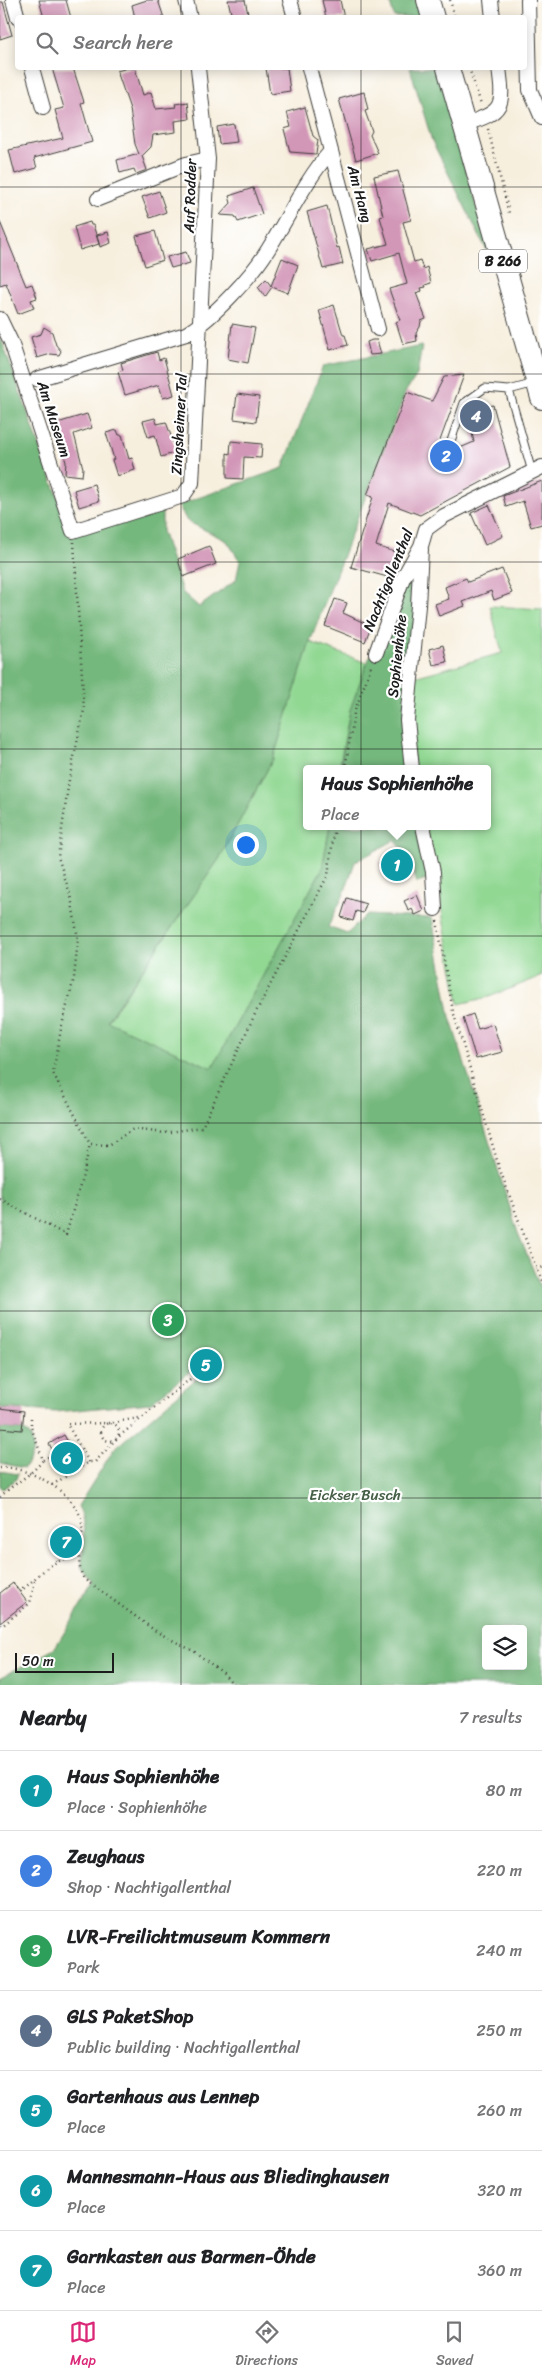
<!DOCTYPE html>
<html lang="en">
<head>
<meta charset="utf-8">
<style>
  body { margin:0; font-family:Sriracha,sans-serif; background:#f6f6f6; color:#202124 }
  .controls { position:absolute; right:15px; bottom:15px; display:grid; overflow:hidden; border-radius:5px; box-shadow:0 2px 12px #0003 }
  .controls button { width:45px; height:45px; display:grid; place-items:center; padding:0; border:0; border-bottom:1px solid #e0e0e0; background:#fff; color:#202124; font:25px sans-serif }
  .scale { position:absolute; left:15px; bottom:12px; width:99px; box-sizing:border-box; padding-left:5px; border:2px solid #1c1c1c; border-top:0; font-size:14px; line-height:18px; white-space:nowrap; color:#1c1c1c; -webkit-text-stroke:4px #fff; paint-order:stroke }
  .you { position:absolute; left:245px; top:844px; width:18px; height:18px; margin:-12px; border:4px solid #fff; border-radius:50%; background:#1a73e8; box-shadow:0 0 0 8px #1a73e833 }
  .badge { display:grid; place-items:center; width:32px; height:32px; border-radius:50%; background:#db2777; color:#fff; font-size:16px; font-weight:700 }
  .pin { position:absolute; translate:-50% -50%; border:2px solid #fff; box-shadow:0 1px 5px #0006 }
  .popup { position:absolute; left:303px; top:765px; width:188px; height:65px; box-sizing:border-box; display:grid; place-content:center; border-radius:5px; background:#fff; filter:drop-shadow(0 1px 4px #0005); font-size:16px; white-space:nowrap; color:#757577 }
  .popup b { font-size:19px; color:#202124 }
  .popup::after { content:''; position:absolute; left:50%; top:100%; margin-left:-10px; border:10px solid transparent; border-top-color:#fff }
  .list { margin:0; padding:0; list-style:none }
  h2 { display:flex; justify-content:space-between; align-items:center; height:65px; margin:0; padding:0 20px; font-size:21px }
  h2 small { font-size:16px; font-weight:400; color:#757577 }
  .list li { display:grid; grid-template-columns:32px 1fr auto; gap:15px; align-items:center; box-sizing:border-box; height:80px; padding:0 20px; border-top:1px solid #e0e0e0 }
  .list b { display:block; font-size:19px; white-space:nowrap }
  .list p { margin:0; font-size:16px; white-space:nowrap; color:#757577 }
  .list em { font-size:16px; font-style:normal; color:#757577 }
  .icon { flex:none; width:28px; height:28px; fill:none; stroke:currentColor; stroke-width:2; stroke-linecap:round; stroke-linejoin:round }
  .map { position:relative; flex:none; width:542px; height:1685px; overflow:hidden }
  .search { position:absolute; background:#fff; box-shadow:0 2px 12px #0003; left:15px; right:15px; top:15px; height:55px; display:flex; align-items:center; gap:12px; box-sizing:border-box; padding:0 18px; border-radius:5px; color:#757577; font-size:19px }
  .sheet { height:625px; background:#fff }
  nav { display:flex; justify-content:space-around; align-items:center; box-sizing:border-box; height:70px; border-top:1px solid #e0e0e0; background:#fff; font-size:14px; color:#757577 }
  nav a { display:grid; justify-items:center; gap:2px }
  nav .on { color:#db2777 }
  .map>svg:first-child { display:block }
  .green { fill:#91d893; stroke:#567a58 }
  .forest { fill:#74b87d; stroke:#486a4c; fill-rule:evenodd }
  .building { fill:#d296b7 }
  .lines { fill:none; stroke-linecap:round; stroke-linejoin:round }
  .lane-casing { stroke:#3d3c39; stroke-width:9 }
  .street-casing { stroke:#3d3c39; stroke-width:16 }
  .primary-casing { stroke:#3d3c39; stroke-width:24 }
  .path { stroke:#3d3c39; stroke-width:2.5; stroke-dasharray:1 4; stroke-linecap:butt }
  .lane { stroke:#fff; stroke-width:7 }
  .street { stroke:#fff; stroke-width:14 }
  .primary { stroke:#fff; stroke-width:22 }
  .grid { fill:none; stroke:#1c1c1c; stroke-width:1; stroke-opacity:0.55 }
  .labels { text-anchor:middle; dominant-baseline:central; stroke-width:4.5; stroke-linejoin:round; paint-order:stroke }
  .shield { fill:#fff; stroke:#606060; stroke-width:1 }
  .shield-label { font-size:14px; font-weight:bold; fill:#1c1c1c }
  .street-label { font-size:15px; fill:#1c1c1c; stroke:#fff }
  .park-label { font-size:15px; fill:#455e46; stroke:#fff }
</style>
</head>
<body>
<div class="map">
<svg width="542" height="1685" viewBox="0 0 542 1685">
  <rect width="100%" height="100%" fill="#fff"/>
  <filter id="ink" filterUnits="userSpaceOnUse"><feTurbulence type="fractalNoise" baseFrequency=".02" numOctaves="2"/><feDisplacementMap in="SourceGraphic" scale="10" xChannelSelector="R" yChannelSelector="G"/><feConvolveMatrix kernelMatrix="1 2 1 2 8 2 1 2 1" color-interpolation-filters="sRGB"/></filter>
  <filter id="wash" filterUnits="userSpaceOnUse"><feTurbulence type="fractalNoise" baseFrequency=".0096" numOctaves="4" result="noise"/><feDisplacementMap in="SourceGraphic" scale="20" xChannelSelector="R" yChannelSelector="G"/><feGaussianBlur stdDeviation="1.12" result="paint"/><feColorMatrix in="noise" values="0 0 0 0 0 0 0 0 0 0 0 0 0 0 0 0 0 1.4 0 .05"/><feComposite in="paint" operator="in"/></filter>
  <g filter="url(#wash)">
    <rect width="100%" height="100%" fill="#f7efde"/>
    <path class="green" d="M490 606 542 609V976L489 997 459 1004 426 826H487V769H415L409 723 414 677 502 653Z
      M310 642 367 663 350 710 339 769H307V826H330L322 869 212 1068 107 1022 219 859 273 759Z"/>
    <path class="forest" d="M389 0H418L423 17H394Z
      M410 68H437L491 259 432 141Z
      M0 336 70 530 162 509V531L182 592 199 607 236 580 240 561 227 541 187 521 178 505 283 468 323 366 422 346 417 375 406 391 310 642 273 759 219 859 107 1021 212 1068 322 869 330 826H419L430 879 417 883 408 855 395 840 355 862 344 894 328 927 347 934 366 915 432 918 450 1017 518 1233 542 1291V1685H0V1678L54 1649 94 1585 82 1568C82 1546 88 1527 78 1506L114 1449 196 1379 210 1376 218 1366 214 1356H202L196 1360 190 1372 150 1403 56 1412 0 1408ZM486 1629H523V1666H486Z
      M412 570 418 572 409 769H340L350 710 367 663Z
      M0 1428 22 1430 30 1435C35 1449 33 1457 24 1468L0 1463Z
      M0 1471 18 1474 16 1479 3 1489 0 1486Z"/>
    <g id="blocks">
      <path class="building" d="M39 0H66L71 18H44Z
        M147 0H158L164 18H135L132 5Z
        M228 0H245L248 14 232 17Z
        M322 0H340L344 18H326Z
        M0 2H3L12 35 0 39Z
        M52 68H73L84 102 81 103 92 142 34 158 37 168 15 174 9 150 63 138 55 110 64 108Z
        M128 68H135L143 95 151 92 156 109 176 107 175 104 188 102 190 119 175 121 176 132 153 135 151 147 142 156 147 170 136 174 134 169 120 173 117 160 139 154 135 144 130 109 117 71Z
        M266 68H287L290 91 270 94Z
        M364 92 368 110 365 111 372 131 370 135 378 153 356 160 339 99Z
        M305 107 313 136 318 140 316 154 290 152 284 129 291 127 287 112Z
        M234 124 237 142 219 144 217 127Z
        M398 171 411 220 403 222 414 262 420 260 423 269 427 267 431 283 425 285 426 287 421 288 422 291 416 293 426 319 421 321 420 327 416 333 417 341 403 344 396 322 400 320 389 289 407 284 399 253 372 261 368 249 388 244 380 217 383 216 374 176Z
        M253 188 262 214 238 222 235 216 220 215 231 203 229 196Z
        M159 191 166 212 150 218 142 197Z
        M327 206 337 248 339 247 343 264 323 269 307 212Z
        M0 222 26 286 32 284 37 298 31 300 34 308 18 314 6 283 0 285Z
        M90 222 91 225H93L99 244 80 250 74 227Z
        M155 231 163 260 145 266 136 236Z
        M108 232 111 243 100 247 97 235Z
        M186 252 190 263 171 268 167 257Z
        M282 258 298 265 288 293 272 287 265 297 258 287 266 279 271 286Z
        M334 305 343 335H345L348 345 330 350 319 310Z
        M232 324 255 328 248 363 228 359Z
        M44 327 52 332 56 345 61 351 59 355 51 354 37 358 31 337 41 334Z
        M372 340H377L381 354 370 355 367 342Z
        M157 352 159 360 164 358 174 395 163 398 159 385 125 395 118 372 123 370 121 363Z
        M464 375 438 446 453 451 474 442 467 411 493 405 510 467 420 515 389 503 376 546 398 553 400 556 398 562 395 565 391 578 351 567 373 497 367 495 407 392 432 401 444 377Z
        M237 394 259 397 256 422 234 419Z
        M87 414 92 428 74 434 83 468 82 476 65 474 66 462 54 424Z
        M155 418 157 424 166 422 177 452 161 457 155 435 148 437 143 421Z
        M117 430 119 435H122L129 459 132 458 135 470 117 476 112 460 114 459 106 433Z
        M231 441 262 444 261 458 244 457 243 479 227 478V453L230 454Z
        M542 481V524L531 527 523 501 506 507 503 496Z
        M94 484 99 501 79 507 74 490Z
        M489 505 503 536 485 545 471 513Z
        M209 546 216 564 183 577 178 559Z
        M502 569 512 593 494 600 491 591 463 602 465 606 439 616 435 604 449 599 445 587 466 578 468 582Z
        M335 599 347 603 343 613 371 626 365 642 325 626Z
        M443 645 447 662 433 665 429 649Z
        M407 857 409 870 382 875 380 862Z
        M417 895 424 911 415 915 412 909 409 911 404 901Z
        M347 898 366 904 363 913 356 911 353 921 341 917Z
        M473 1014 478 1029 493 1024 502 1052 476 1059 463 1018Z
        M200.5 1365a5.5 5.5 0 1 1 11 0a5.5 5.5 0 1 1-11 0Z
        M0 1408 24 1411 22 1430 0 1428Z
        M64 1435 80 1463 66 1472 49 1444Z
        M13 1583 27 1602 0 1623V1593Z"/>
    </g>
  </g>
  <g filter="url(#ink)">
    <use href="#blocks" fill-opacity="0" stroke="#3d3c39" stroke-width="1"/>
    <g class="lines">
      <g class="lane-casing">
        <path id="lane" d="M509 390 535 383
          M451 441 464 403 485 388 509 390 532 472"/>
      </g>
      <g class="street-casing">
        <path id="street" d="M13 0 18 18
          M186 0 190 18
          M290 0 295 18
          M491 0 493 18
          M528 0 530 90 542 118
          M32 68 43 108
          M309 68 378 329
          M465 124C504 112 504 106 499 68
          M98 199 186 164 208 159
          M0 319 11 342 73 531 183 496 192 483 208 159 198 68
          M37 379 186 334C213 318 253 275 269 248 289 216 306 179 331 151
          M376 653 403 578 421 546 426 529 444 516 542 467
          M412 769 407 720 418 606 421 549
          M423 826 433 872 435 909"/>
      </g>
      <g class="primary-casing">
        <path id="primary" d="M428 0 433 18
          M448 68 542 398"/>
      </g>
      <path class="path" d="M450 0 455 18
        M469 68 481 104
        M488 129 509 213
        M74 542 84 710 69 780 58 857 71 897 78 939 74 978 61 1029 53 1073 90 1144 109 1145 133 1129 164 1133 202 1127 256 1012 328 875 335 826
        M345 769 354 713 372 664
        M437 921 453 1011 499 1167 542 1284
        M0 1199 66 1235 83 1175 90 1144
        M536 1270 542 1267
        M209 1357 213 1363 212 1370 206 1373 200 1371 197 1364 201 1358Z
        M101 1432a9 9 0 1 1 18 0a9 9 0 1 1-18 0Z
        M43 1460 55 1453
        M89 1462 67 1424 109 1423 139 1418
        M0 1468C27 1465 74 1492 81 1519 87 1541 72 1556 84 1579L157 1632 195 1652 223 1673 234 1685
        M52 1485 89 1462H95L117 1438 200 1371
        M0 1497C15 1482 30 1477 43 1460L31 1427V1415
        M56 1561 62 1544
        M16 1588H25
        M20 1592C39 1576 53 1556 78 1558
        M0 1625 2 1626 30 1603 35 1581"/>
      <use href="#lane" class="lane"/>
      <use href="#street" class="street"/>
      <use href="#primary" class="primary"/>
    </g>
  </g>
  <path class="grid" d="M181 0V18M361 0V18M181 68V1685M361 68V1685M0 187H542M0 374H542M0 562H542M0 749H542M0 936H542M0 1123H542M0 1311H542M0 1498H542"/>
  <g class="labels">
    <rect class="shield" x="479" y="249.5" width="48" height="23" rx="4"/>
    <g class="shield-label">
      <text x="503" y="261">B 266</text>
    </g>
    <g class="street-label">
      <text transform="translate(360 194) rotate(75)">Am Hang</text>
      <text transform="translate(190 196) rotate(-88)">Auf Rodder</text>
      <text transform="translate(54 419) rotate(72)">Am Museum</text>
      <text transform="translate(179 424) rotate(-87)">Zingsheimer Tal</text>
      <text transform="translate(388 580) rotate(-68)">Nachtigallenthal</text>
      <text transform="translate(397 656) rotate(-84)">Sophienhöhe</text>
    </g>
    <g class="park-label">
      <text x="355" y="1495">Eickser Busch</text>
    </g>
  </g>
</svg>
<div class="controls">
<button><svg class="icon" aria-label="layers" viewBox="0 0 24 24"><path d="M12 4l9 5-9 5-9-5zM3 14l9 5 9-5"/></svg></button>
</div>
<div class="scale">50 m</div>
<div class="you"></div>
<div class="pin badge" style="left:397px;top:865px;background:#0f9aa8">1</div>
<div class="popup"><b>Haus Sophienhöhe</b>Place</div>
<div class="pin badge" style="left:446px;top:456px;background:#3f7fe0">2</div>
<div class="pin badge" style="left:168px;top:1320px;background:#2e9e5b">3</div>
<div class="pin badge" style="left:476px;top:416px;background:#5c6f8a">4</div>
<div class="pin badge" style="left:206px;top:1365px;background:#0f9aa8">5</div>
<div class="pin badge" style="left:67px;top:1458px;background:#0f9aa8">6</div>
<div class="pin badge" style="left:66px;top:1542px;background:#0f9aa8">7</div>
<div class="search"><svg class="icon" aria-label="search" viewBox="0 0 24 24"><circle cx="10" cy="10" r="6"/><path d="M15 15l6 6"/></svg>Search here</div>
</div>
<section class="sheet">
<h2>Nearby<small>7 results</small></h2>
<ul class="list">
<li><span class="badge" style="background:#0f9aa8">1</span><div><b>Haus Sophienhöhe</b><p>Place · Sophienhöhe</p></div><em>80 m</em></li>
<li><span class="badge" style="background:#3f7fe0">2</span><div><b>Zeughaus</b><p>Shop · Nachtigallenthal</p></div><em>220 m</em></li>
<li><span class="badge" style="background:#2e9e5b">3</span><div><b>LVR-Freilichtmuseum Kommern</b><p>Park</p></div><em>240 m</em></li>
<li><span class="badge" style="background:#5c6f8a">4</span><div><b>GLS PaketShop</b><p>Public building · Nachtigallenthal</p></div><em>250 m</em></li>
<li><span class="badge" style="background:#0f9aa8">5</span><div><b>Gartenhaus aus Lennep</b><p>Place</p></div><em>260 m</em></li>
<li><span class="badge" style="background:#0f9aa8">6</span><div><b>Mannesmann-Haus aus Bliedinghausen</b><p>Place</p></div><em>320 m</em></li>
<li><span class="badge" style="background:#0f9aa8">7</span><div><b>Garnkasten aus Barmen-Öhde</b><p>Place</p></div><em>360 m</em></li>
</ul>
</section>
<nav>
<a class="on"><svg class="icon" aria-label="map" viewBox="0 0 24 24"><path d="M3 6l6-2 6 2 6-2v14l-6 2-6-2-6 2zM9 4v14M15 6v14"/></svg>Map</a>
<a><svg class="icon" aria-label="directions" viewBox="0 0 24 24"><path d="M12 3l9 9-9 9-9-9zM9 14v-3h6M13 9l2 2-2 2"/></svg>Directions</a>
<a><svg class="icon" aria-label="saved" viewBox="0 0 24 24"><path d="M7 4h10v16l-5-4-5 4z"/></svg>Saved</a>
</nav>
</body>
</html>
